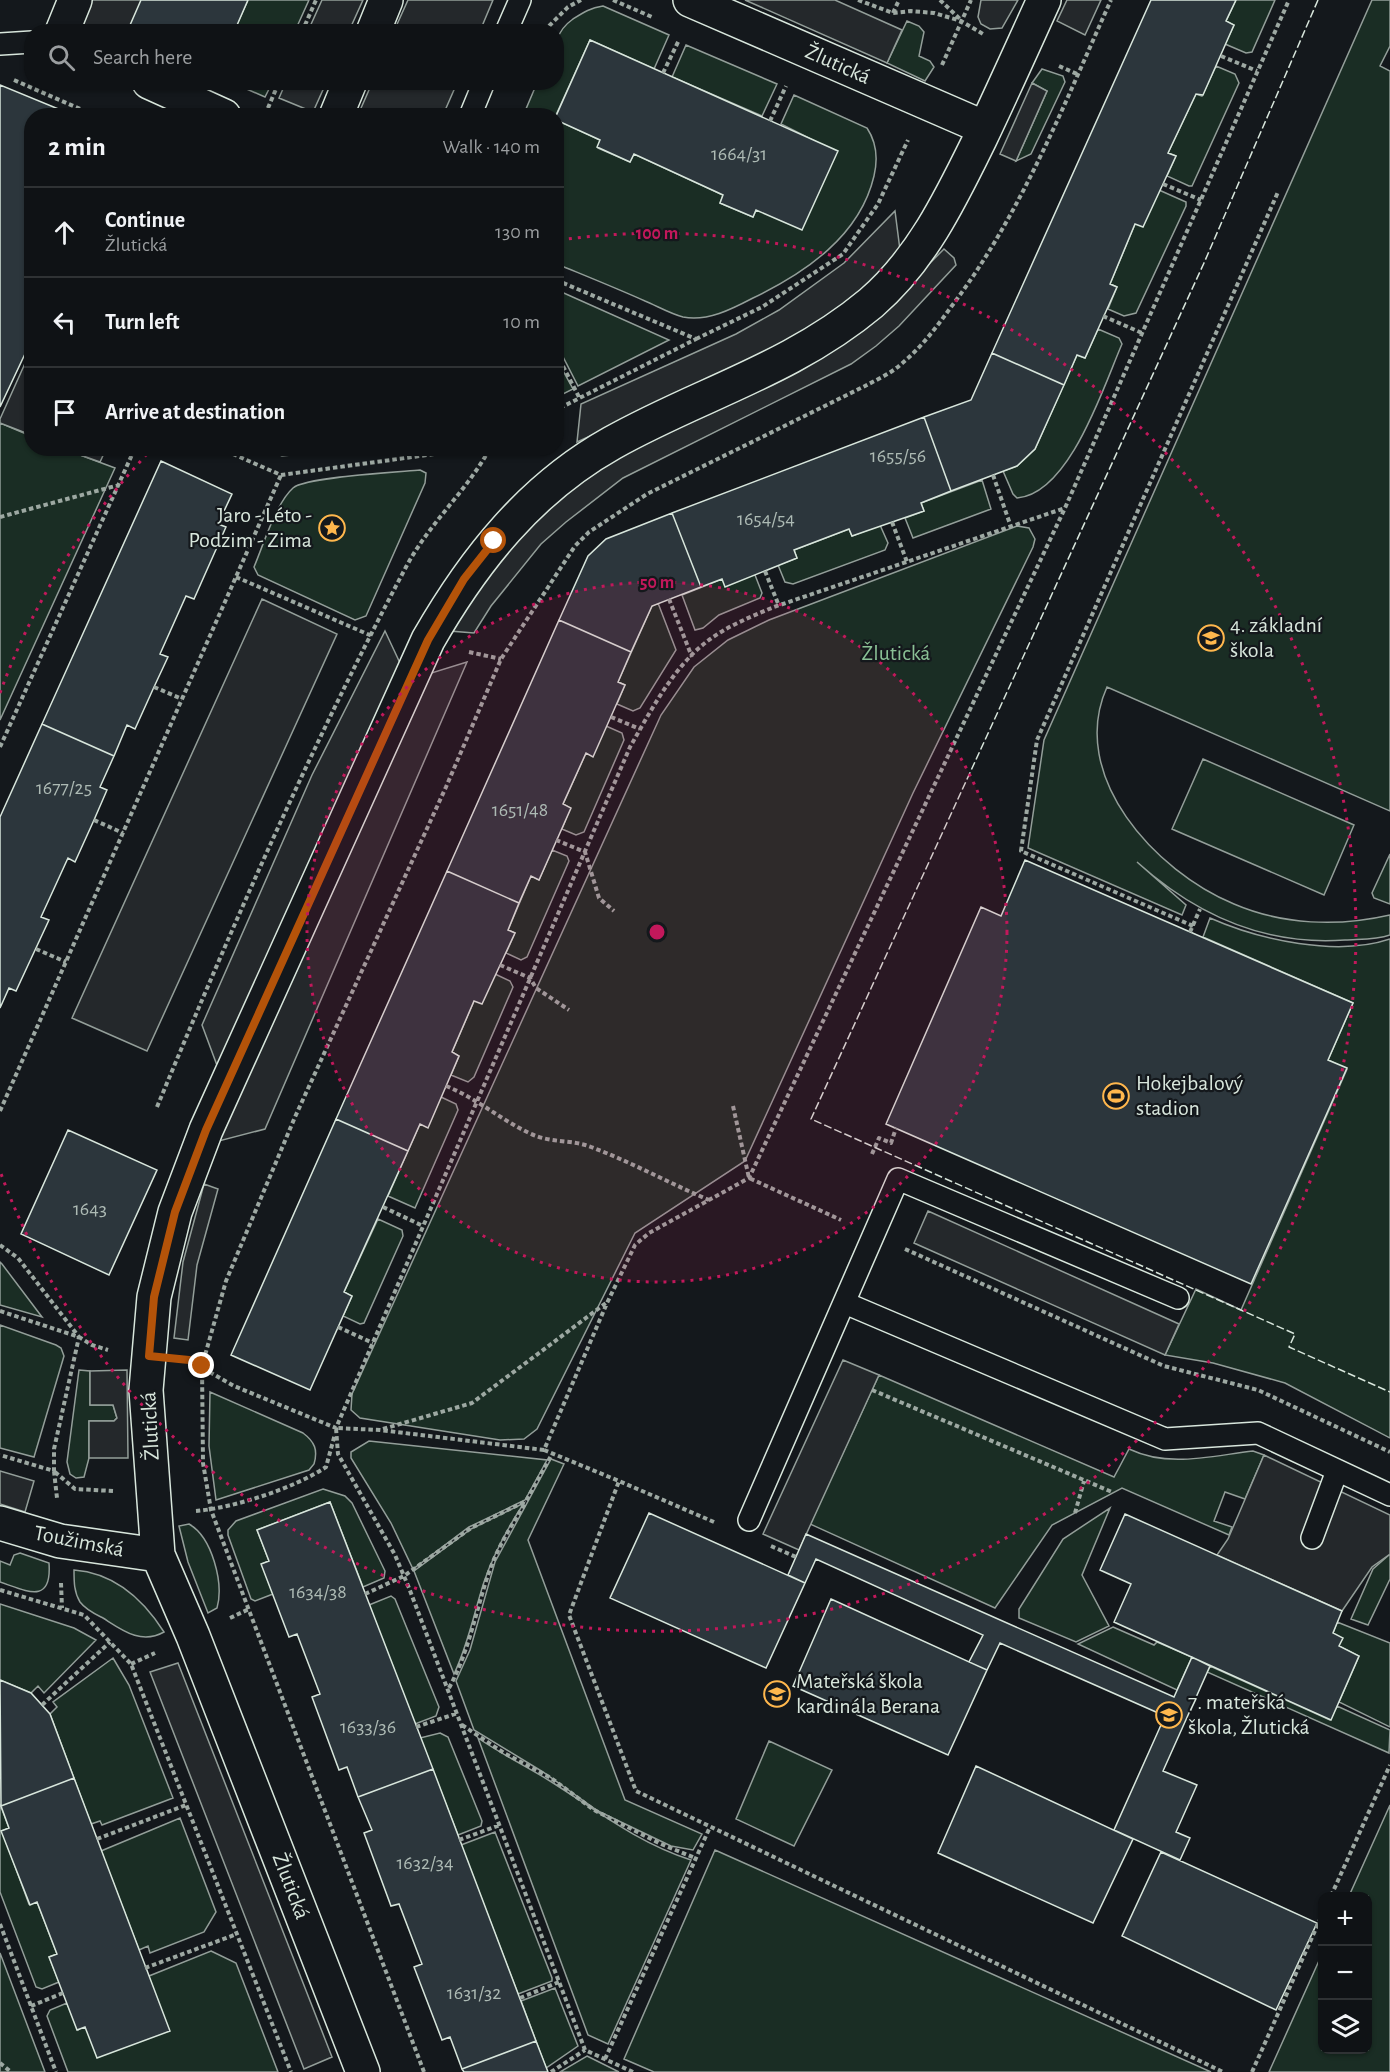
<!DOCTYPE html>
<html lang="en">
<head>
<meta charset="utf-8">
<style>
  body { margin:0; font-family:"Alegreya Sans",sans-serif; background:#1d2022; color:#f1f3f6 }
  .controls { position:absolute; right:18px; bottom:18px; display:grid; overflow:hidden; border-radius:12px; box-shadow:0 2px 4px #0004 }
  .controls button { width:54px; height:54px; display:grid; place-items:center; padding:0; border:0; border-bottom:2px solid #2f3234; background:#0f1215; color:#f1f3f6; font:30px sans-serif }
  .stop { position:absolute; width:18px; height:18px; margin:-14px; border:4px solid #b45309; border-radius:50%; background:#fff }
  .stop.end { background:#b45309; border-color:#fff; box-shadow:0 2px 6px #0008 }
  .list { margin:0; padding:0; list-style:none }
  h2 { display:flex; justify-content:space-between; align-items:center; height:78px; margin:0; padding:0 24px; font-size:26px }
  h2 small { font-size:20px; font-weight:400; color:#9b9ea0 }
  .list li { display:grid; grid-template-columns:39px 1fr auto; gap:18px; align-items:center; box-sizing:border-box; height:90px; padding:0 24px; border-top:2px solid #2f3234 }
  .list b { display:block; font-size:22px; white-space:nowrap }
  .list p { margin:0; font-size:20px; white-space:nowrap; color:#9b9ea0 }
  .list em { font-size:20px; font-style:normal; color:#9b9ea0 }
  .icon { flex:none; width:33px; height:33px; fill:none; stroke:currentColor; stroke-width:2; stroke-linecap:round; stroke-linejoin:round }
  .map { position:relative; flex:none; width:1390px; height:2072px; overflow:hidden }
  .search { position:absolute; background:#0f1215; box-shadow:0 2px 4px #0004; left:24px; top:24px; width:540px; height:66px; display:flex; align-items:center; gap:15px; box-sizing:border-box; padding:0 21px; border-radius:24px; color:#9b9ea0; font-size:22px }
  .panel { position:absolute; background:#0f1215; box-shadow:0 2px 4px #0004; left:24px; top:108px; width:540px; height:348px; border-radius:24px }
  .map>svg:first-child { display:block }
  .green { fill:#1a2d24; stroke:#939e99; stroke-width:1.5 }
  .parking { fill:#24282b; stroke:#939e99; stroke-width:1.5 }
  .building { fill:#2c363c; stroke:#d8e6dc; stroke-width:1.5 }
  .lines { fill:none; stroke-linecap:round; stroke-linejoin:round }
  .service-casing { stroke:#d8e6dc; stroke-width:24 }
  .minor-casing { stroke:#d8e6dc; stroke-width:36 }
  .path { stroke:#9da8a2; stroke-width:4; stroke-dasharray:4.5 3; stroke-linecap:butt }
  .service { stroke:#14181c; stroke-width:21 }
  .minor { stroke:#14181c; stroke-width:33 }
  .fence { stroke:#d8e6dc; stroke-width:1.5; stroke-dasharray:8 3; stroke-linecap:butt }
  .route { stroke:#b45309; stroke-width:8 }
  .ring { fill:none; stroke:#c2185b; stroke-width:3; stroke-dasharray:3 6 }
  .labels { text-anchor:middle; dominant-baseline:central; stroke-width:4.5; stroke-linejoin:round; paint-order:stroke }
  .number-label { font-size:20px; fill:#adbab4 }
  .street-label { font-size:22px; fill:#d8e6dc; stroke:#14181c }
  .poi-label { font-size:22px; fill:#d8e6dc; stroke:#14181c; text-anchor:start }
  .park-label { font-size:22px; fill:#8ac095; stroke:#14181c }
  .centre { fill:#c2185b; stroke:#14181c; stroke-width:3 }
  .ring-label { font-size:18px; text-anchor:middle; font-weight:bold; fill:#c2185b; stroke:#14181c; stroke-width:4.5; stroke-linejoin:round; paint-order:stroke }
</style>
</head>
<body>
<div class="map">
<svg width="1390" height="2072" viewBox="0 0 1390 2072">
  <rect width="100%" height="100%" fill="#14181c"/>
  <path class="green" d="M248 0H309L295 31H234Z
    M1236 0H1275L1252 52 1246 53 1225 44 1234 25 1226 21Z
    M1372 0H1390V46L1380 66 1390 71V811L1107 687C1067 776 1156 872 1234 904 1283 925 1338 927 1390 915V935C1376 940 1360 939 1345 940 1265 946 1196 915 1137 862L1186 905 1182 915 1028 848 1044 740Z
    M603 6 669 35 654 69 590 40 556 115 523 116 537 83 556 82C557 55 549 36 573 19 584 12 590 8 603 6Z
    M907 21 919 26 924 32 919 56 930 61 934 67 925 81 887 63Z
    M686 45 777 84 762 116 672 77Z
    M1216 66 1235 74 1239 83 1192 186H1189L1167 176 1176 156 1168 153 1196 94 1202 96Z
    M1042 69 1063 76 1065 82 1031 154 1016 161 1047 91 1032 83Z
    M233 83 272 82V83L265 97Z
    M794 95 867 128C877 143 878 159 874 176 860 236 805 273 753 298 732 309 707 322 683 317 671 314 657 306 645 301 616 288 586 276 557 264V120L600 140 598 148 630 162 634 154 723 195 720 203 753 217 756 210 837 152 781 124Z
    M1159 190 1186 202V206L1136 313 1124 316 1108 309 1117 287 1110 284 1135 224Z
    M557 290 669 340 578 386 557 345Z
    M1098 329 1119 338 1122 344C1104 385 1070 494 1017 498L1013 494 1003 471 1017 466 1035 449 1077 355 1085 358Z
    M556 358 573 389 557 397H556Z
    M0 423 31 436 32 448 64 449 115 468 0 720Z
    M266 449H348L282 456Z
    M420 470 426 473 425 483 366 616 355 620 258 575 254 567C263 546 276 503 293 488 305 477 398 472 420 470Z
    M982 480 991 509 913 538 905 518 924 511 921 503Z
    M880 525 888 543 885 550 793 584 785 582 778 565 797 558 794 550 849 529 852 536Z
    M1017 526 1029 528 1035 539 1033 547 913 793 745 1161 635 1233 537 1429 524 1439 500 1440 360 1418 351 1410 352 1394 661 715 694 667 728 640 769 620Z
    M755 575 762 593 760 598 719 615 703 628 695 630 682 595 722 579Z
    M658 603 676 650 640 708 633 711 617 704 625 685 618 682 652 606Z
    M606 726 622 733 624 740 584 832 576 835 562 829 570 808 563 804 586 753Z
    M1203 759 1354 825 1324 895 1172 829Z
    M552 850 567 856 569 861 527 957 521 960 506 953 515 933 508 930 531 876 539 880Z
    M1390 854V904L1374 898 1372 893Z
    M1210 918C1260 940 1337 957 1390 939V1438L1285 1383 1213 1363 1165 1355 1196 1289 1241 1310 1347 1069 1328 1060 1353 1003 1203 937Z
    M495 974 510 981 513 987 474 1077 468 1082 451 1075 459 1056 452 1052 474 1001Z
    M441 1097 456 1104 458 1110 415 1208 388 1196 420 1124Z
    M378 1219 402 1230 403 1236 364 1323 360 1324 343 1316 352 1296 344 1292Z
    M0 1262 2 1264 42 1317 0 1305Z
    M0 1325 56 1345 61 1348 64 1356 34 1457 0 1448Z
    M79 1370 90 1371V1405H113L117 1418 114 1421H89V1458L84 1477 76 1478 70 1474 67 1462Z
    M879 1375 1114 1477 1129 1449C1169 1468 1210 1456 1253 1451L1264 1455 1245 1499 1225 1492 1214 1521 1232 1527 1229 1535 1122 1488 1052 1525 995 1608 810 1524Z
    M210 1392 303 1433C315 1442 318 1450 314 1464L309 1470 216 1500 209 1446Z
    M369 1441 547 1460 525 1500 469 1527 413 1569 391 1523 351 1458V1452Z
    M551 1459 564 1464 528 1540 625 1800 702 1834 693 1850 671 1846 598 1811 543 1772 474 1730 456 1681 470 1650 495 1562Z
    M323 1489 345 1496 352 1503 385 1571 384 1578 363 1587 330 1502 257 1530 269 1561 262 1564 273 1594 255 1601 251 1599 228 1535V1530L236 1521Z
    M524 1503C507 1529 494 1553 484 1582 474 1613 468 1645 454 1674L414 1571 471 1529Z
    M1110 1508 1082 1575 1109 1626 1076 1642 1019 1618V1609L1063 1539Z
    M189 1524C212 1537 224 1583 217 1608L208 1613 188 1562 179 1526Z
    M20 1553 49 1563C52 1605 27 1591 0 1582V1561L10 1565 14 1555Z
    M1390 1554V1579L1368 1625 1351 1619 1373 1569Z
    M74 1570C114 1573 143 1599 164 1632 141 1645 122 1630 103 1618 95 1614 86 1610 80 1602 74 1592 74 1582 74 1570Z
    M391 1596 395 1599 439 1707 436 1716 415 1724 369 1605Z
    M0 1604 74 1628 96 1640 44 1693 38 1686 31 1693 0 1680Z
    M1337 1622 1390 1643V1727L1339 1702 1359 1656 1339 1646 1333 1633Z
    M1113 1627 1154 1645 1157 1642 1192 1657 1177 1690 1078 1644Z
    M113 1658 129 1685 173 1798 102 1825 100 1821 91 1824 50 1714 57 1707 53 1702Z
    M1210 1666 1330 1720 1337 1706 1390 1730 1389 1753 1207 1672Z
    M440 1733 448 1737 482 1821 481 1826 458 1835 420 1738Z
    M478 1738C501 1754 526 1766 550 1781 596 1810 638 1843 691 1860L608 2044 588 2035Z
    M769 1741 832 1770 794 1846 736 1819Z
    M0 1804 9 1828 2 1831 29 1904 37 1902 57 1954 49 1957 59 1982 42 1989 36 1987 0 1892Z
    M1390 1805V2072H1269L1322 1954V2050H1368V1896H1349Z
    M180 1818 216 1912 204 1932 150 1953 148 1946 139 1950 101 1851Z
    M495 1832 552 1978V1981L518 1994 461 1845Z
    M715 1850 1211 2072H654L624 2059Z
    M211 1951 236 1963 278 2072H68L47 2016 50 2010 67 2003 78 2030 149 1976Z
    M0 1953 45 2072H0Z
    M555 1988 578 2046 546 2068 521 2001Z
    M587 2056 619 2072H560Z"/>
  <path class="parking" d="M90 0H142L128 31H88L78 27Z
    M322 0H363L349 31H308Z
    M408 0H493L480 31H394Z
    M745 0H835L902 30 887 63Z
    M981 0H1018L1002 28 990 29 981 24 978 17Z
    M1067 0H1101L1085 35 1057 21Z
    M286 82H326V83L313 112 279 98Z
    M372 83V82L457 83 443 115H358Z
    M1032 83 1047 91 1016 161 1000 154Z
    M895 211 900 250 862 291 813 326 756 361 577 442 581 404 736 334 779 310 844 263Z
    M944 249 954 258 956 265 899 326 876 346 851 364 623 478 566 522 541 544 491 606 474 633 450 631 504 550 567 488 906 287Z
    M31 350 32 433 31 435 0 423V419Z
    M74 449V448L106 449 100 462 72 452Z
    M262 599 337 634 147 1051 72 1018Z
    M385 631 400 663 218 1068 202 1025 312 775Z
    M467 662 265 1129 219 1141 428 674Z
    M204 1184 218 1189 197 1265 188 1340 174 1338 183 1262Z
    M928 1211 1179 1324 1165 1355 914 1243Z
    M843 1360 879 1375 799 1550 763 1534Z
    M127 1370 128 1458H89V1421H114L117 1418 113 1405H90V1371Z
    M1264 1455 1390 1515V1554L1372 1567 1342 1611 1217 1555 1228 1539Z
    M0 1471 34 1481 25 1512 0 1504Z
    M178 1663 332 2057 304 2069 150 1672Z"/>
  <path class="building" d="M141 0H248L234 32H127Z
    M1151 0H1236L1226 21 1234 25 1203 95 1196 94 1168 153 1176 156 1143 227 1135 224 1110 284 1117 287 1085 358 1077 355 1064 385 992 353Z
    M590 40 838 151 802 230 756 210 753 217 720 203 723 195 634 154 630 162 597 147 600 140 556 120V116Z
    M0 85 73 115 32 116V339L0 407Z
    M992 353 1064 385 1035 449 1017 466 951 491 924 417 971 400Z
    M924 417 951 491 921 503 924 511 852 536 849 529 794 550 797 558 725 587 722 579 701 587 672 513Z
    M161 461 232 494 218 524 226 527 194 599 186 596 160 654 168 657 154 687 135 729 127 725 114 756 42 724Z
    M672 513 701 587 652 606 631 652 559 620 588 556 606 539Z
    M559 620 631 652 618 682 625 685 593 757 586 753 563 804 571 808 539 880 531 876 519 903 447 871Z
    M42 724 114 756 100 787 107 790 94 820 75 862 68 858 41 917 49 920 16 991 9 988 0 1008V817Z
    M1025 860 1353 1003 1328 1060 1347 1068 1251 1284 886 1124 981 907 1001 916Z
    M447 871 519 903 508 930 515 933 482 1004 474 1001 452 1052 459 1056 428 1128 420 1124 408 1151 336 1119Z
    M336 1119 408 1151 344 1292 352 1296 310 1390 231 1355Z
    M68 1130 157 1170 109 1275 21 1234Z
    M330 1502 433 1769 358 1797 347 1767 339 1770 312 1697 320 1694 297 1634 289 1637 261 1564 269 1561 257 1530Z
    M649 1513 805 1583 766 1668 610 1598Z
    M1125 1514 1342 1611 1333 1633 1343 1638 1339 1646 1359 1656 1331 1720 1114 1622 1131 1584 1100 1570Z
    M806 1534 1174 1697 1192 1657 1210 1666 1163 1771 1197 1785 1176 1832 1190 1838 1180 1860 1114 1830 1165 1716 1000 1643 987 1670 969 1662 983 1635 816 1559 805 1583 788 1575Z
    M831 1599 987 1670 948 1755 793 1686Z
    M0 1680 31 1693 50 1714 74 1778 1 1806Z
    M976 1766 1133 1839 1093 1923 938 1853Z
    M433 1769 536 2041 462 2069 450 2037 442 2040 414 1967 422 1964 399 1904 391 1906 364 1833 372 1830 358 1797Z
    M74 1778 170 2031 97 2058 85 2027 77 2030 49 1957 57 1954 37 1902 30 1905 1 1831 9 1828 1 1806Z
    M1161 1852 1317 1923 1276 2010 1122 1936Z
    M536 2041 548 2072H464L462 2069Z"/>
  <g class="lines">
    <g class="service-casing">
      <path id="service" d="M506 32 520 0
        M0 44 32 42
        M470 116 484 82
        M845 1303 1165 1439 1258 1433 1390 1495
        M749 1520 898 1179 1178 1298
        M1312 1538 1337 1471"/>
    </g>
    <g class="minor-casing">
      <path id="minor" d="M690 0 985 128
        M62 32 75 0
        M373 32 386 0
        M149 82 224 116
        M336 116 350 82
        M0 1523 60 1541 158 1555
        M363 2072 193 1636 158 1555 146 1390 154 1297 175 1212 206 1130 428 640C474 560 530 489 612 443 699 394 791 370 871 303 922 259 951 198 980 139 1002 93 1023 46 1044 0"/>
    </g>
    <path class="path" d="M613 0 652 17
      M858 0 893 13 911 11 934 13 961 21 983 34
      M940 0 961 20
      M893 13 899 0
      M549 26 568 7 581 0
      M302 32 316 0
      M1221 56 1257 71
      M942 65 971 0
      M1059 66 1077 74
      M663 73 679 40
      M14 80 96 116
      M265 115 279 82
      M770 121 786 86
      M1163 184 1201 200
      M556 280 696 339 556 410
      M1103 316 1142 333
      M696 339 762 307 843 254 878 204 908 140
      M556 353 579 397
      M219 448 281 475 478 448
      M993 475 1011 527
      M0 517 119 485
      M892 522 907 562
      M765 571 779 606
      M236 577 372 636
      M669 599 692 657
      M469 652 501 659
      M154 687 182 699
      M611 717 640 729
      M0 747 135 448
      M94 820 123 833
      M556 840 585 852 599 898 614 911
      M1193 926 1021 851 1037 740 1278 192
      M1190 932 1200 909
      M36 949 66 962
      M500 965 530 978 536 988 569 1010
      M446 1086C476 1098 500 1119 529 1133 552 1144 571 1139 591 1147 631 1162 669 1183 709 1200
      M733 1106 749 1178 841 1220
      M157 1107C233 924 313 742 406 567 430 522 467 491 490 448
      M0 1111 281 475
      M872 1154 879 1138 891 1143 896 1128
      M383 1207 423 1226
      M0 1245 18 1258 79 1337 54 1449V1471L0 1455
      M905 1249 1164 1366 1258 1390 1390 1452
      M0 1311 79 1337 92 1345 108 1350
      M338 1327 373 1343
      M190 1361 234 1386 336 1428 630 747C650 712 673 668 705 643 725 627 750 617 774 607L1065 508 1289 0
      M872 1390 1112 1492
      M383 1429 472 1403 606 1303
      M544 1450 619 1481
      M54 1471 57 1498
      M55 1472 75 1489 113 1491
      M196 1511C233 1508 295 1488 326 1467L335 1434
      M1075 1513 1084 1481
      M714 1522 619 1481 569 1615 636 1791 1223 2072
      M771 1546 796 1557
      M61 1583 62 1608
      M0 1590 84 1615 131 1664 291 2072
      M365 1594 404 1576 471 1528 526 1501 552 1454
      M230 1618 249 1609
      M131 1664 155 1653
      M449 1688C469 1651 475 1614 488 1575 497 1548 511 1526 526 1502
      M42 1705 110 1642
      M462 1725 504 1753 551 1778 594 1810 661 1844 695 1858
      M416 1727 458 1713
      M97 1839 186 1805
      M459 1840 500 1825
      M1331 1896 1390 1765
      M0 1924 56 2072
      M145 1968 237 1934
      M520 1998 559 1982
      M31 2006 63 1993
      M605 2059 710 1827
      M0 2063 11 2072
      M424 2072 211 1510 203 1463 202 1366 226 1281 295 1117 446 787 501 659 575 546 589 532 647 494 865 386C876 380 890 374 900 365 920 349 936 328 951 307 1021 215 1064 104 1111 0
      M551 2072 585 2050
      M633 2072 585 2050 409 1588 395 1555 338 1454 336 1428 380 1430 544 1450 607 1303 635 1245 649 1233 749 1178 1065 508
      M1252 2072 1322 1915"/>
    <use href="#service" class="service"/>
    <use href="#minor" class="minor"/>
    <path class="fence" d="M1318 0 1204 263 811 1119 1295 1334 1289 1347 1390 1392"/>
  </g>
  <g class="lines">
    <path class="route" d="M202 1366 189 1360 149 1356 154 1297 175 1212 206 1130 428 640 464 579 494 541"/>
  </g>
  <circle cx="657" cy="932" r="350" fill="#c2185b" fill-opacity=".12"/>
  <g class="ring">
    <circle cx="657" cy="932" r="350"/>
    <path d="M0 693A699 699 0 0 1 150 451M560 240A699 699 0 1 1 0 1171"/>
  </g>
  <defs>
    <g id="sight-ring" transform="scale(1.35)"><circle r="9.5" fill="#14181c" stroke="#ffb74d" stroke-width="1.5"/><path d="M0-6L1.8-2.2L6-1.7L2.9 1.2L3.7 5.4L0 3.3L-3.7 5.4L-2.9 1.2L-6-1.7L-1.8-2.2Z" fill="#ffb74d"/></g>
    <g id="school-ring" transform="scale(1.35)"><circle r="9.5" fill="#14181c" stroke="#ffb74d" stroke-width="1.5"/><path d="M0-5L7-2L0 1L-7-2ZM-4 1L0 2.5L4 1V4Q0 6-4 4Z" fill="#ffb74d"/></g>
    <g id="stadium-ring" transform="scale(1.35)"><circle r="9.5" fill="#14181c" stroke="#ffb74d" stroke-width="1.5"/><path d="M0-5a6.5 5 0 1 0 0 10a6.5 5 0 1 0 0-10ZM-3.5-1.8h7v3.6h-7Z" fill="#ffb74d"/></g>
  </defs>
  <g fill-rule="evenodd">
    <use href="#sight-ring" x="332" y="528"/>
    <use href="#school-ring" x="1211" y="638"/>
    <use href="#stadium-ring" x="1116" y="1096"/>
    <use href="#school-ring" x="777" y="1694"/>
    <use href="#school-ring" x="1169" y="1715"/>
  </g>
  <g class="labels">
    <g class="number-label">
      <text x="739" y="154">1664/31</text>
      <text x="898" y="456">1655/56</text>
      <text x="766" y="519">1654/54</text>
      <text x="64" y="788">1677/25</text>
      <text x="520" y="810">1651/48</text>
      <text x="90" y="1209">1643</text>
      <text x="318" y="1592">1634/38</text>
      <text x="368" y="1727">1633/36</text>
      <text x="425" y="1863">1632/34</text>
      <text x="474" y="1993">1631/32</text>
    </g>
    <g class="street-label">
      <text transform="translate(838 64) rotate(24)">Žlutická</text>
      <text transform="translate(150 1426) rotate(-93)">Žlutická</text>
      <text transform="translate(79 1541) rotate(11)">Toužimská</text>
      <text transform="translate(291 1886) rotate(69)">Žlutická</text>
    </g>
    <g class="poi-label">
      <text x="312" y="515" text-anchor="end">Jaro - Léto -<tspan x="312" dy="25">Podzim - Zima</tspan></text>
      <text x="1230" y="625">4. základní<tspan x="1230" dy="25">škola</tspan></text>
      <text x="1136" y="1083">Hokejbalový<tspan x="1136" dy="25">stadion</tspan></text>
      <text x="796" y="1681">Mateřská škola<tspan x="796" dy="25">kardinála Berana</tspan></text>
      <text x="1188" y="1702">7. mateřská<tspan x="1188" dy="25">škola, Žlutická</tspan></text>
    </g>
    <g class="park-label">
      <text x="896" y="653">Žlutická</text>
    </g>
  </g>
  <circle cx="657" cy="932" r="9" class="centre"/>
  <g class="ring-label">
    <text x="657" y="239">100 m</text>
    <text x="657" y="588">50 m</text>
  </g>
</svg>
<div class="controls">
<button>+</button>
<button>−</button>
<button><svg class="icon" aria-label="layers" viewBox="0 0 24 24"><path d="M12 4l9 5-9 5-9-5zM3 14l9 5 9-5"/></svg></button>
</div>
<div class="stop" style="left:494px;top:541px"></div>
<div class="stop end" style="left:202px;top:1366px"></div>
<div class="search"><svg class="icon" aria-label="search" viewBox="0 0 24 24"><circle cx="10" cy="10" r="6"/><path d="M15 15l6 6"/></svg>Search here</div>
<section class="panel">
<h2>2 min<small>Walk · 140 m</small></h2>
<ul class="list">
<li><svg class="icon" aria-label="ahead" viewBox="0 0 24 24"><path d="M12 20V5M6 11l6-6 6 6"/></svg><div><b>Continue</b><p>Žlutická</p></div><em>130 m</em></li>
<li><svg class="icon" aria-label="left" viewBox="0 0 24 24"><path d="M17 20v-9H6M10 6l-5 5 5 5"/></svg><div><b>Turn left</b></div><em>10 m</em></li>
<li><svg class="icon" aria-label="arrive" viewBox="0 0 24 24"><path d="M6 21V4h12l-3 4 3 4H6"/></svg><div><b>Arrive at destination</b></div></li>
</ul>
</section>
</div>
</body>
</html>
